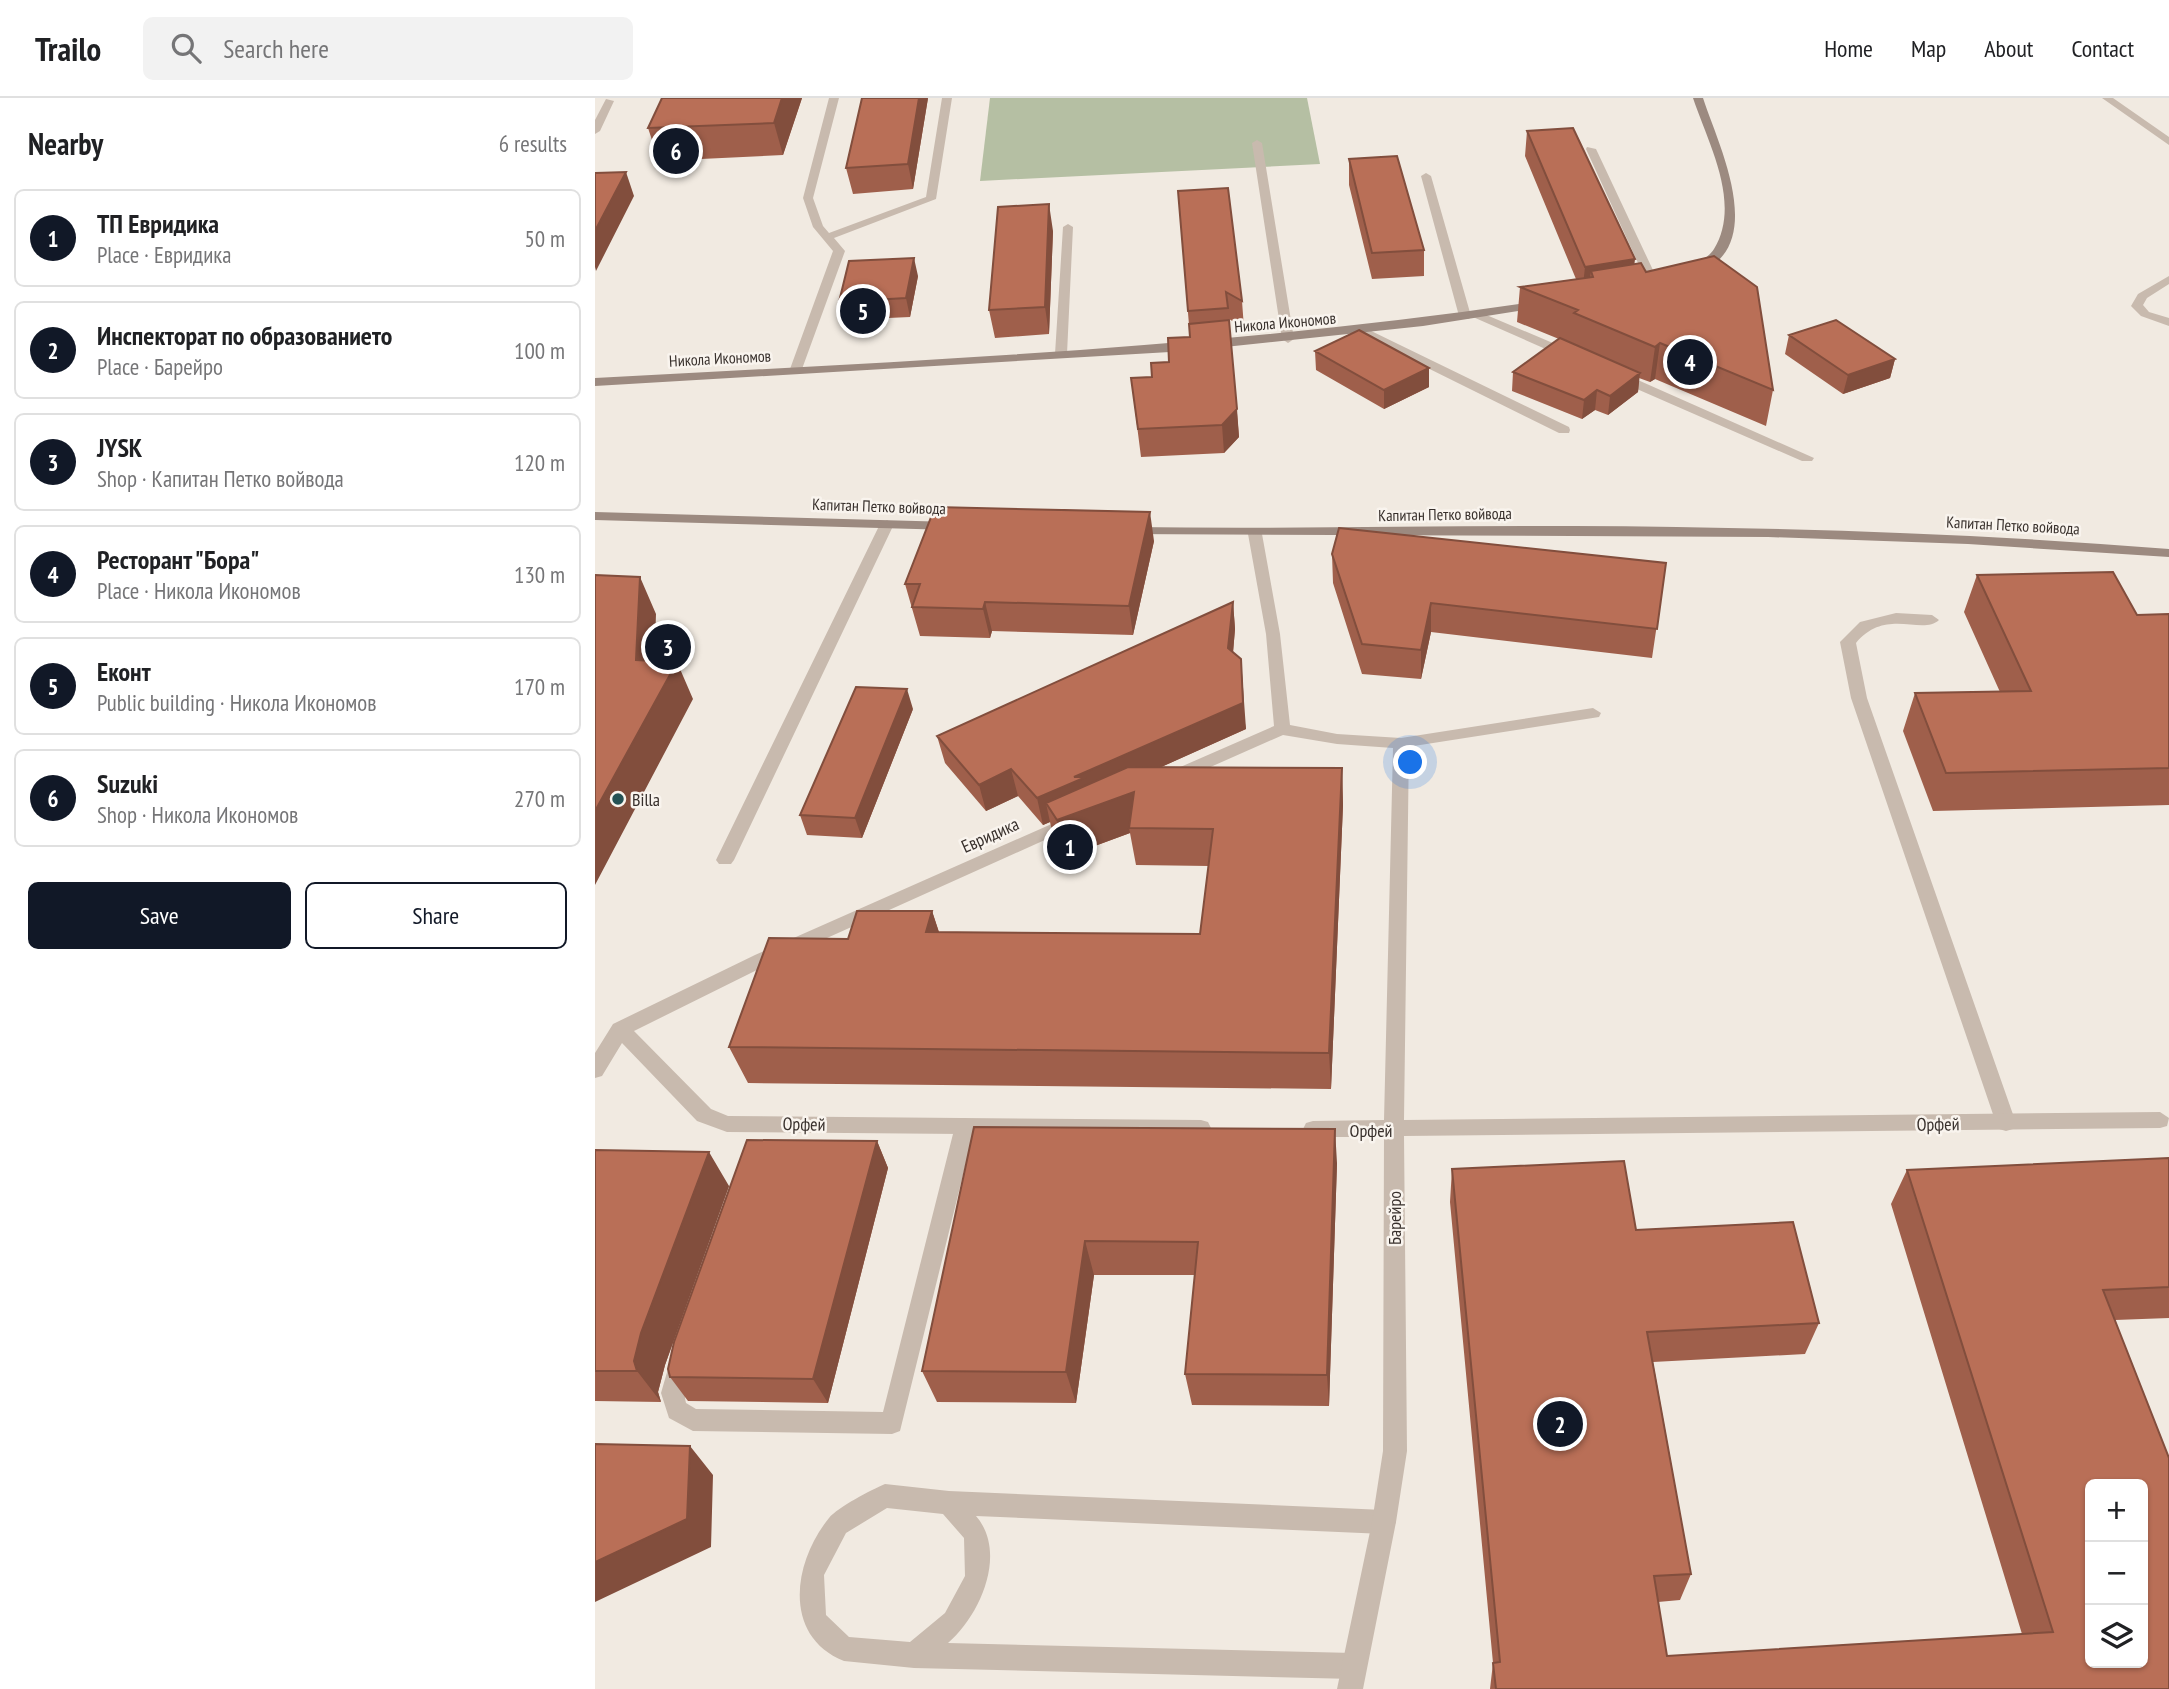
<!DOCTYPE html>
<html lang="en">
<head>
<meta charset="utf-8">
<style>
  body { margin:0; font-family:"PT Sans Narrow",sans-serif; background:#f2f2f2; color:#202124 }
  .controls { position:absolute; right:21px; bottom:21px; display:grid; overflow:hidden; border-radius:10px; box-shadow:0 2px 5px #0004 }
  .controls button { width:63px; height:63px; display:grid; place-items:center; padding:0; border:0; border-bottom:2px solid #e0e0e0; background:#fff; color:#202124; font:35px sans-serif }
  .you { position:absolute; left:816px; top:665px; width:24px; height:24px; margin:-18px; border:5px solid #fff; border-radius:50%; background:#1a73e8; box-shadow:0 0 0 10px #1a73e833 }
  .badge { display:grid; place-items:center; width:46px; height:46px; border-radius:50%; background:#111827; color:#fff; font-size:23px; font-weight:700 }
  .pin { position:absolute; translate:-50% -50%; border:4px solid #fff; box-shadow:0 2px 7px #0006 }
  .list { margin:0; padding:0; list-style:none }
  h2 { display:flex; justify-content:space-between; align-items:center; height:91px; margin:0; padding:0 28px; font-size:30px }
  h2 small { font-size:23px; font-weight:400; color:#757577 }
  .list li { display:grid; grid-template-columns:46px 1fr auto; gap:21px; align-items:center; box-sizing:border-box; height:98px; margin:0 14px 14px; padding:0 14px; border:2px solid #e0e0e0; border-radius:10px }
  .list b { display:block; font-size:26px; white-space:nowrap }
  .list p { margin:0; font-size:23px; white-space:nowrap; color:#757577 }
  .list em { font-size:23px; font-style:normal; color:#757577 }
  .actions { display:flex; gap:14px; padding:21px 28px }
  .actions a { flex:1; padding:16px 0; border:2px solid #111827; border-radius:10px; text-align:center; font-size:24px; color:#111827 }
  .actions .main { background:#111827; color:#fff }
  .icon { flex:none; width:38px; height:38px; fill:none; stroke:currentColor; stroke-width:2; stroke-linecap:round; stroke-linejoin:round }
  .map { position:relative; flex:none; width:1574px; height:1591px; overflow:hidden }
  header { display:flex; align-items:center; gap:42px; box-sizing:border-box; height:98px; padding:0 35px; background:#fff; border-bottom:2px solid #e0e0e0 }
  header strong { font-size:33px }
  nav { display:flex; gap:38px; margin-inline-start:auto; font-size:24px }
  .search { width:490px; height:63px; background:#f2f2f2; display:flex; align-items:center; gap:18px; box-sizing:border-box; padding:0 24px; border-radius:10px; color:#757577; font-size:26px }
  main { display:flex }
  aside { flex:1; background:#fff }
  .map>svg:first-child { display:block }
  .green { fill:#b5bfa3 }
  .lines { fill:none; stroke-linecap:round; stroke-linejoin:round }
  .lane { fill:#c8baae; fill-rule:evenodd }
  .street { fill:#c8baae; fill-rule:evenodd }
  .secondary { fill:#9c8a80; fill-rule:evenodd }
  .wall { fill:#9f5f4b }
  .shaded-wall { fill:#824e3d }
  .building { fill:#b96f57; stroke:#824e3d; stroke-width:2; fill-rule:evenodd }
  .poi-dot { fill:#255255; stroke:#f9f4ee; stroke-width:2.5 }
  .labels { text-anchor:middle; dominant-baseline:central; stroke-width:5; stroke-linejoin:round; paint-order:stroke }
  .far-street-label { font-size:16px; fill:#38302c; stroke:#f9f4ee }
  .poi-label { font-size:18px; fill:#38302c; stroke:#f9f4ee; text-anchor:start }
  .street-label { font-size:18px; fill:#38302c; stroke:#f9f4ee }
</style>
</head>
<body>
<header>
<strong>Trailo</strong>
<div class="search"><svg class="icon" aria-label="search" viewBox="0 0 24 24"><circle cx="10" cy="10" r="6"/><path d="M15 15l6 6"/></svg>Search here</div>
<nav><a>Home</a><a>Map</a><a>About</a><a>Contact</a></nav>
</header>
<main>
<aside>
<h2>Nearby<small>6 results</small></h2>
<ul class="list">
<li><span class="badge">1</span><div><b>ТП Евридика</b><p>Place · Евридика</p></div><em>50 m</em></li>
<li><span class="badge">2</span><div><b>Инспекторат по образованието</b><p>Place · Барейро</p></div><em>100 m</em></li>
<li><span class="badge">3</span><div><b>JYSK</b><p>Shop · Капитан Петко войвода</p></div><em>120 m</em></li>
<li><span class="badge">4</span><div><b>Ресторант &quot;Бора&quot;</b><p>Place · Никола Икономов</p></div><em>130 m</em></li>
<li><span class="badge">5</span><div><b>Еконт</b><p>Public building · Никола Икономов</p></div><em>170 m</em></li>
<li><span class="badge">6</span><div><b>Suzuki</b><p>Shop · Никола Икономов</p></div><em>270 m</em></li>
</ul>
<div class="actions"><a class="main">Save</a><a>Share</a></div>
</aside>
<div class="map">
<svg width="1574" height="1591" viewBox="0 0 1574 1591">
  <rect width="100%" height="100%" fill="#f1eae1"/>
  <path class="green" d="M395 0H712L725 66 385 83Z"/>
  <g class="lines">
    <path class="lane" d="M234 0H244L218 100 228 128 234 135 331 99 347 0H357L341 101 239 140 250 153 207 271 201 275 195 271 238 153 218 129 208 100Z
      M11 1 19 3 5 33 0 36V22Z
      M662 42 667 45 699 241 693 245 687 241 657 45Z
      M992 49 1001 51 1065 187 1063 189 1053 187 991 51Z
      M831 75 836 78 876 218 874 221 864 218 826 78Z
      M473 126 478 129 472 256 466 260 460 256 468 129Z
      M1574 178V186L1552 200 1548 207 1554 214 1574 220V228L1546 218 1536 208 1543 196Z
      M882 213 979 254 981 257 971 260 878 219 876 217Z
      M768 229 974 329 975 332 974 335H964L764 236V230Z
      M1019 275H1027L1219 360 1217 363H1207L1019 281Z
      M292 422 299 426 139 762 136 766H124L121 762 285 426Z
      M1301 515 1337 517 1344 522C1327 538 1291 509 1261 545L1272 600 1421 1025 1418 1031 1411 1033 1404 1031 1401 1025 1256 600 1245 544 1265 524Z
      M998 610 1006 615 1004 619 806 650 798 645 806 640Z
      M370 1020 377 1022 380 1028 305 1333 297 1336 98 1333 74 1320 66 1295 77 1257 85 1254 93 1257C100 1272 86 1288 91 1305L101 1311 288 1314 360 1028 363 1022Z
      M290 1386 354 1393 789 1412 797 1416 801 1424 797 1432 789 1436 381 1418C413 1455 385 1518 353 1545L759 1555 768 1559 772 1568 768 1577 759 1581 319 1570 249 1563C187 1538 198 1464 234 1420 243 1409 276 1392 290 1386ZM292 1410 348 1416 369 1440 370 1478 350 1515 315 1544 254 1539 231 1517 229 1477 251 1435Z"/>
    <path class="street" d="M1507 0H1518L1574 39V47Z
      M660 432 667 436 685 536 695 627 742 636 806 640 814 645 809 1022 1565 1014 1574 1020 1572 1028 1565 1030 809 1038 812 1353 801 1424 768 1591H742L777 1424 788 1353 789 1039H718L711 1037 708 1031 711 1025 718 1023 789 1022 798 650 742 646 688 637 586 682H574L572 678 574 674 679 628 671 536 653 436Z
      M477 717 483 719 485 723 483 727 172 867 39 933 116 1011 133 1018 606 1022 613 1024 616 1030 613 1036 606 1038 132 1034 102 1023 27 945 7 978 0 980V955L18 926 160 857Z"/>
    <path class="secondary" d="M1098 0H1108C1124 49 1175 149 1101 176L1095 173C1102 165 1113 160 1119 151 1147 105 1113 45 1098 0Z
      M945 203 949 205V209L828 228 592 253 0 288V280C316 263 631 250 945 203Z
      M0 414 357 424 364 428 357 432 0 422Z
      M535 429C683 431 830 428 978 428 1177 429 1376 435 1574 451V459L1373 446 1173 439 530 436V430Z"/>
  </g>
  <path class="wall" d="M67 0H207L188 57 64 63 53 30Z
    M333 0 318 91 258 96 251 70Z
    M932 33 1039 166 1051 174 1178 292 1171 328 1060 281 1055 284 1044 280 1043 294 1013 317 1000 312 987 321 917 293 918 274 964 241 922 224 925 189 981 181 930 58Z
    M754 61 829 152V178L777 181 754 87Z
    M583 93 647 203 649 230 634 221 644 339 629 355 546 359 536 280 557 279 574 264 595 239Z
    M458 133 454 236 400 240 394 212Z
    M323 178 315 219 249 222 244 204Z
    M1194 237 1300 261 1295 280 1248 296 1190 256Z
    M720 253 834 289 789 311 721 272Z
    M559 443 538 537 397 533 395 540 325 538 310 486Z
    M737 456 1071 465 1057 560 836 534 826 581 767 576 738 485Z
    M1382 477 1542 517 1574 516V707L1338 713 1308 633 1320 595 1405 594 1369 514Z
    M638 504 640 531 638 555 651 631 566 669 747 670 748 707 736 991 153 985 134 949 253 841 337 813 344 834 605 836 614 768 541 767 535 735 470 759 459 742 455 724 448 727 423 698 391 713 350 665 342 638Z
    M318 611 267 740 212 737 205 717Z
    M379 1029 742 1065 734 1308 597 1307 590 1276 600 1177H499L481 1305 342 1304 327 1273Z
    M282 1043 293 1070 233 1305 93 1303 75 1279Z
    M0 1052 134 1088 70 1267 63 1294 66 1304 0 1303Z
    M1574 1060V1220L1520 1222 1574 1591H895L898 1565 855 1104 857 1071 1224 1225 1210 1256 1058 1264 1096 1476 1085 1502 1063 1504 1072 1558 1427 1536 1296 1106 1312 1072Z"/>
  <path class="shaded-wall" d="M187 0H207L188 57 179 25Z
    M324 0H333L318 91 313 66Z
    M31 74 39 98 1 173 0 169V133Z
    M454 106 458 133 454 236 450 209Z
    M319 160 323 178 315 219 311 200Z
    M1040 161 1037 188 998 179 996 173 993 195 987 196 990 169Z
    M1065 245 1060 281 1055 284 1060 249Z
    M1300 261 1295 280 1248 296 1253 277Z
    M834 270V289L789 311V292Z
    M1045 275 1043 294 1013 317 1015 298Z
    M1002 292 1000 312 987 321 989 302Z
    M642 311 644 339 629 355 627 327Z
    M555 414 559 443 538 537 534 508Z
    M45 479 61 516 58 600 41 562Z
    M390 504 397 533 395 540 388 511Z
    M638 504 640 531 636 577 633 550Z
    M836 505V534L826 581V552Z
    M646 561 651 631 495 701 451 705 455 724 448 727 442 700 479 679Z
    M82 564 98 601 0 787V713Z
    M312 591 318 611 267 740 260 720Z
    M747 670 748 707 736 991 734 955Z
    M416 671 423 698 391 713 384 687Z
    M539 694 534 730 535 735 470 759 462 722Z
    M337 813 349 850 331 834Z
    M740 1031 742 1065 734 1308 732 1277Z
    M282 1043 293 1070 233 1305 218 1281Z
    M114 1054 134 1088 70 1267 63 1294 66 1304 42 1273 39 1263 46 1235Z
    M490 1143 499 1177 481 1305 471 1274Z
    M95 1348 118 1377 116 1449 0 1504V1464Z"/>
  <path class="building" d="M67 0H187L179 25 53 30Z
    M267 0H324L313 66 251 70Z
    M978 30 1040 161 990 169 932 33Z
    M802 58 829 152 777 155 754 61Z
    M31 74 0 133V75Z
    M633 90 647 203 631 194 633 210 593 213 583 93Z
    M454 106 450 209 394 212 403 109Z
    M1119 158 1162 189 1178 292 1065 245 1060 249 979 215 983 212 925 189 998 179 996 173 1046 165 1051 174Z
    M319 160 311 200 244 204 254 163Z
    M634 222 642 311 627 327 543 331 536 280 557 279 556 265 574 264 573 240 595 239 594 226Z
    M1241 222 1300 261 1253 277 1194 237Z
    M764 232 834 270 789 292 720 253Z
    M965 240 1045 275 1015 298 1002 292 989 302 918 274Z
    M340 409 555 414 534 508 390 504 388 511 317 509 325 486H310Z
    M744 430 1071 465 1062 531 836 505 826 552 767 546 737 456Z
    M1518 474 1542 517 1574 516V670L1351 675 1320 595 1436 593 1382 477Z
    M0 477 45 479 41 562 82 564 0 713Z
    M638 504 633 550 646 561 648 605 479 679H491L442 700 416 671 384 687 342 638Z
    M261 589 312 591 260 720 205 717Z
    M533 669 747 670 734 955 134 949 174 840 253 841 262 813H337L331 834 605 836 618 731 534 730 539 694 462 722 451 705Z
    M379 1029 740 1031 732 1277 590 1276 603 1144 490 1143 471 1274 327 1273Z
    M152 1042 282 1043 218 1281 75 1279 73 1271 79 1244Z
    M0 1052 114 1054 46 1235 39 1263 42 1273H0Z
    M1574 1060V1189L1508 1192 1574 1360V1591H901L898 1565 905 1564 857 1071 1029 1063 1041 1132 1198 1124 1224 1225 1052 1234 1096 1476 1059 1478 1072 1558 1458 1534 1312 1072ZM1495 1386H1548V1565H1495Z
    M0 1346 95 1348 92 1421 0 1464Z"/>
  <circle class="poi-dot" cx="23" cy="701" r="7"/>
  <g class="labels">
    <g class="far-street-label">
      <text transform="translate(690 224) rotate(-5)">Никола Икономов</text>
      <text transform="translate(125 260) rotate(-3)">Никола Икономов</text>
      <text transform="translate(284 408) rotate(2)">Капитан Петко войвода</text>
      <text transform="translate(850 416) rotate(-1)">Капитан Петко войвода</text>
      <text transform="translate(1418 427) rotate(3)">Капитан Петко войвода</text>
    </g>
    <g class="poi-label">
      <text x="37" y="701">Billa</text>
    </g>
    <g class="street-label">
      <text transform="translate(395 737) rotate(-24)">Евридика</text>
      <text transform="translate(209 1026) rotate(1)">Орфей</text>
      <text transform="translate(1343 1026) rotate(-1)">Орфей</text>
      <text x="776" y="1032">Орфей</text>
      <text transform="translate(799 1120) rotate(-90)">Барейро</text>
    </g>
  </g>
</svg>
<div class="controls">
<button>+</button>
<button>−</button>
<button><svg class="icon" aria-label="layers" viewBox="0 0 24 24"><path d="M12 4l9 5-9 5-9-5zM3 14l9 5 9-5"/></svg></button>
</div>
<div class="you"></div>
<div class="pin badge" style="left:475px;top:749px">1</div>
<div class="pin badge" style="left:965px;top:1326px">2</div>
<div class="pin badge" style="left:73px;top:549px">3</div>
<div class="pin badge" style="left:1095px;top:264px">4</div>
<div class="pin badge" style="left:268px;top:213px">5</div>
<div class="pin badge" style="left:81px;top:53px">6</div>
</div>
</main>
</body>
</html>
